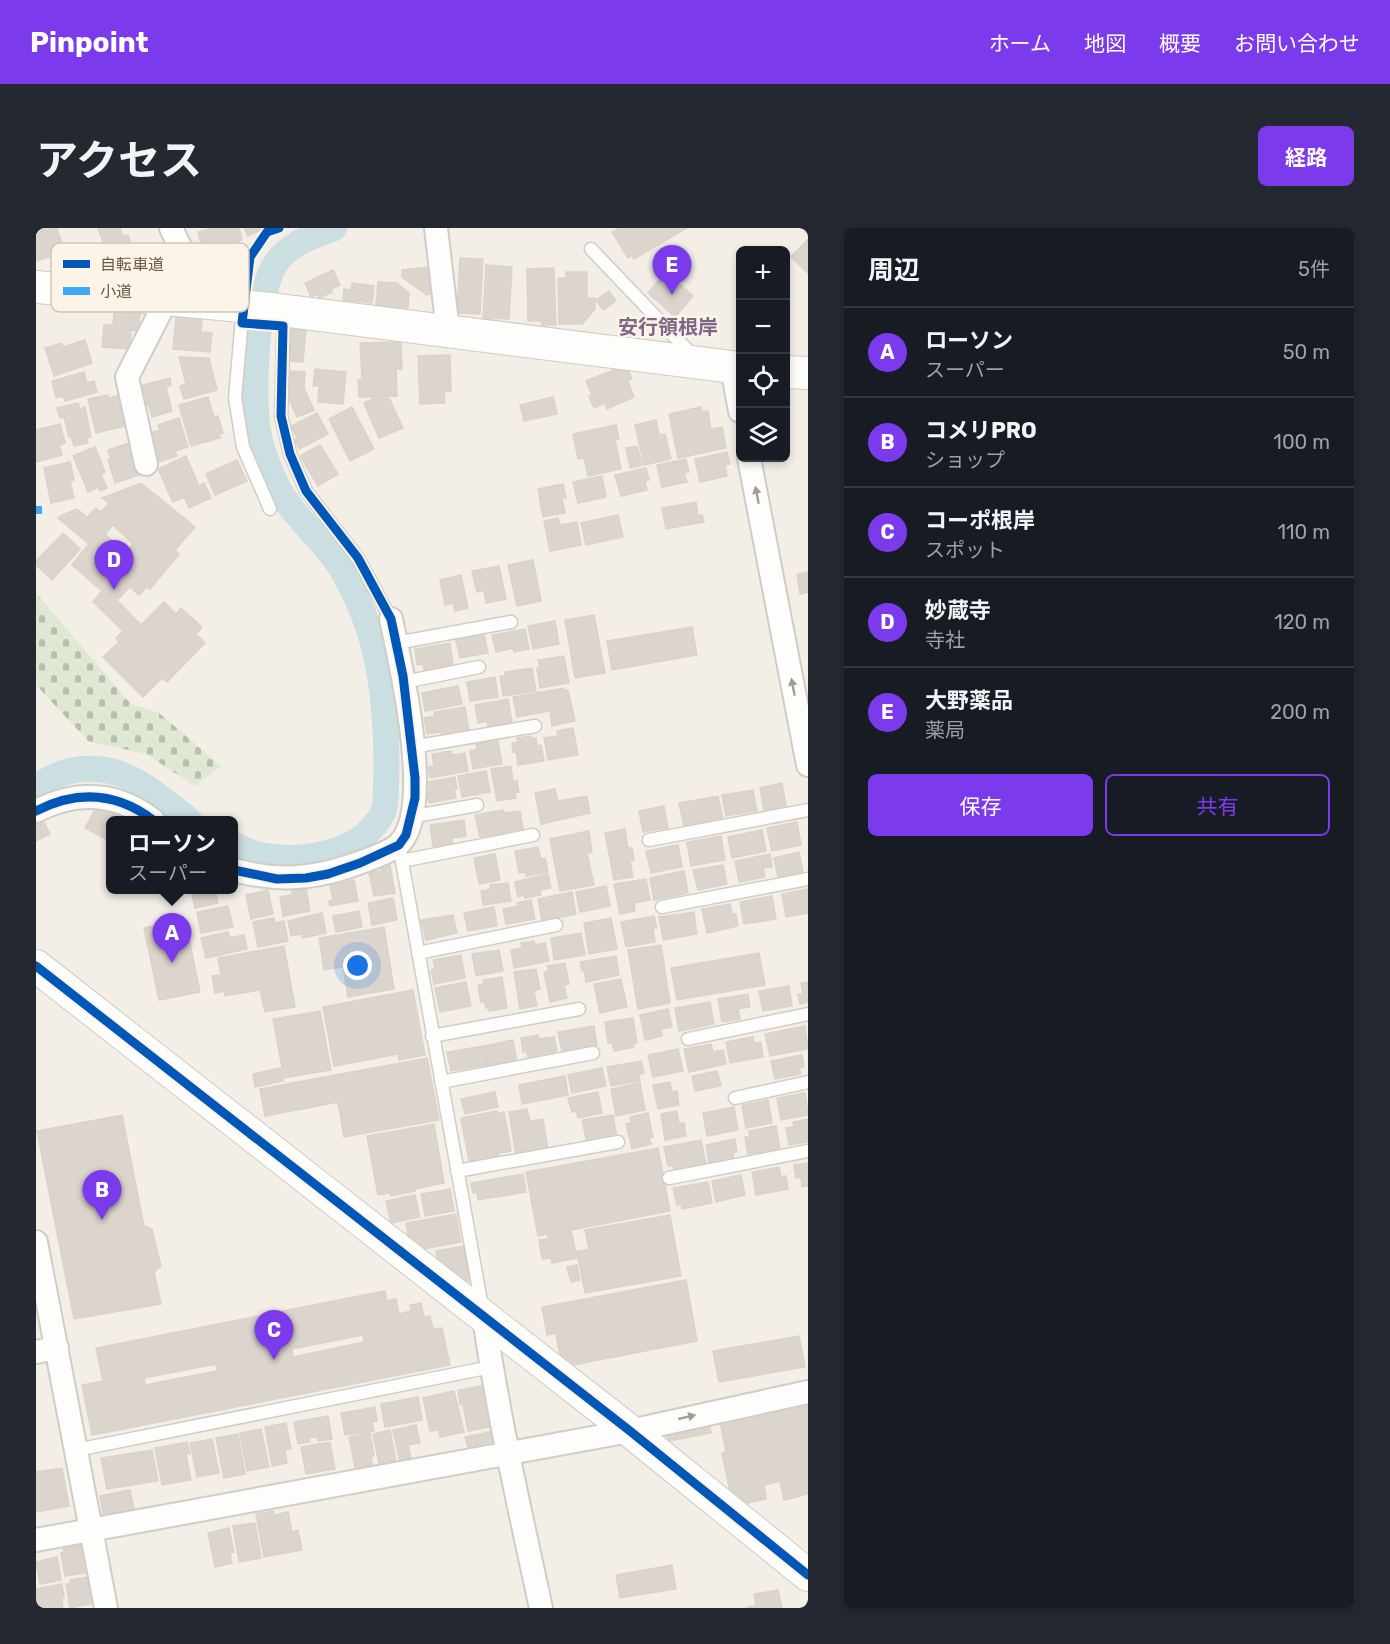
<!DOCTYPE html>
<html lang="ja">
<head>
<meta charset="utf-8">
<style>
  body { margin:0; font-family:Rubik,"Noto Sans JP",sans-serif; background:#242831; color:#f1f3f6 }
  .controls { position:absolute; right:18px; top:18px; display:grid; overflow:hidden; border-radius:9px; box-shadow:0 3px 9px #0003 }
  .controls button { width:54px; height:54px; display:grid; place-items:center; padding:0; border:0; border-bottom:2px solid #363941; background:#171b24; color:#f1f3f6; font:30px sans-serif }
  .you { position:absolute; left:322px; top:738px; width:21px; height:21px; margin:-15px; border:4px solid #fff; border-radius:50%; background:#1a73e8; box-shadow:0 0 0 9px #1a73e833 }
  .badge { display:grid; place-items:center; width:39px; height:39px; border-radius:50%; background:#7c3aed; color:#fff; font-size:20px; font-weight:700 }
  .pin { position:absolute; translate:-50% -50px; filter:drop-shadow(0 2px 3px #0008) }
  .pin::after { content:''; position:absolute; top:32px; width:21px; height:18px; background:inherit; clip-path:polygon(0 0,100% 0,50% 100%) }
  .popup { position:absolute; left:70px; top:588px; width:132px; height:78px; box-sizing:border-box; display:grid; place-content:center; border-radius:9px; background:#171b24; filter:drop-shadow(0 2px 4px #0005); font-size:20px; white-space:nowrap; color:#9ea1a6 }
  .popup b { font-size:22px; color:#f1f3f6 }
  .popup::after { content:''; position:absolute; left:50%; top:100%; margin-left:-12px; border:12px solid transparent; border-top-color:#171b24 }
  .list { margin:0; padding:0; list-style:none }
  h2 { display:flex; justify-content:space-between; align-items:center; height:78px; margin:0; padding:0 24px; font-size:26px }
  h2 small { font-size:20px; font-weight:400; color:#9ea1a6 }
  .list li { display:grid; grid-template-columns:39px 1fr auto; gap:18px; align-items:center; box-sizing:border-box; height:90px; padding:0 24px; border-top:2px solid #363941 }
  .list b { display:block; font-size:22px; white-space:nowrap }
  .list p { margin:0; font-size:20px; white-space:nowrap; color:#9ea1a6 }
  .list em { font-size:20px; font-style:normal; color:#9ea1a6 }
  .actions { display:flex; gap:12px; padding:18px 24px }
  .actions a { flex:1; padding:14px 0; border:2px solid #7c3aed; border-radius:9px; text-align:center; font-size:21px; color:#7c3aed }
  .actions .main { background:#7c3aed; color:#fff }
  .icon { flex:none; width:33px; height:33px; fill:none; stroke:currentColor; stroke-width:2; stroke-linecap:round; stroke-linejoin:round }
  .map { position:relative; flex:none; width:772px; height:1380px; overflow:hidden; border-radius:9px }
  header { display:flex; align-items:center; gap:36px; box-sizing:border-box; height:84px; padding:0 30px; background:#7c3aed; color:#fff }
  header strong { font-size:28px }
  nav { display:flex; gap:33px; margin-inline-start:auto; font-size:21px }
  .intro { display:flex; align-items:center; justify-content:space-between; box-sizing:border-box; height:144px; padding:0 36px }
  h1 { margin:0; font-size:42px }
  .button { padding:15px 27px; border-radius:9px; background:#7c3aed; color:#fff; font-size:21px; font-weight:700 }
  main { display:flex; gap:36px; padding:0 36px }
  aside { flex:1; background:#171b24; border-radius:9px; box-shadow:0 3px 9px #0003 }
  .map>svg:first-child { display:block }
  .cemetery { fill:url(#cemetery-stones) }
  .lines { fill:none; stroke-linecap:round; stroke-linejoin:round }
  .canal { stroke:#cbdee1; stroke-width:26 }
  .building { fill:#dcd5cd; stroke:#dbd3ca; stroke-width:1.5; fill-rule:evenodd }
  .lane-casing { stroke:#d2ccc6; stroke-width:15 }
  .street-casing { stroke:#d2ccc6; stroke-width:26 }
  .secondary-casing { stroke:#d0cbc3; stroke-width:34 }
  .lane { stroke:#fdfdfb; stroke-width:12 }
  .street { stroke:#fdfdfb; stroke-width:22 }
  .secondary { stroke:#fdfdfb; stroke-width:32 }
  .quiet { stroke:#3fa9f5; stroke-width:8; stroke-dasharray:15 8; stroke-linecap:butt }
  .cycleway-casing { stroke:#fcf5e7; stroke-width:13 }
  .cycleway { stroke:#0057b8; stroke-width:9 }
  .oneway { fill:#a69b92 }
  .labels { text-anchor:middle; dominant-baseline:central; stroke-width:5; stroke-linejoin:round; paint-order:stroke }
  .quarter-label { font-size:20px; font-weight:bold; fill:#7f6588; stroke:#fcf5e7 }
  .key { fill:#fcf5e7; stroke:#d1c6b8; stroke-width:1.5 }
  .key-label { font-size:16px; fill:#6c5a4c }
</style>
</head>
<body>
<header>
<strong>Pinpoint</strong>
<nav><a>ホーム</a><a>地図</a><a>概要</a><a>お問い合わせ</a></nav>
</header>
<div class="intro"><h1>アクセス</h1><a class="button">経路</a></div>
<main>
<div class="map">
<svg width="772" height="1380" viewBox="0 0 772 1380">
  <defs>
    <pattern id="cemetery-stones" width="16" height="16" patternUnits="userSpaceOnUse" patternTransform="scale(1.5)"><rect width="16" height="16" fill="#dfe8d3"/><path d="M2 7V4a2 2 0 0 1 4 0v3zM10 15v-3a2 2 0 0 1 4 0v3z" fill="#b9bfad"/></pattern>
  </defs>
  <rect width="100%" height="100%" fill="#f3efe7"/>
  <path class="cemetery" d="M0 365 95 476 123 485 185 538 159 558 110 526 52 513 0 457Z"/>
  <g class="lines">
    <path class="canal" d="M0 558C10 553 23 545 34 543 86 532 115 563 153 592
      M198 617C206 620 214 625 223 627 264 636 327 626 347 584 351 577 349 566 350 558 352 509 348 442 331 396 323 373 311 347 296 327 278 304 253 283 240 256 233 241 227 225 223 209 215 174 220 63 240 35 254 15 277 8 298 0"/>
  </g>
  <path class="building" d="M0 0H21L29 24 0 33Z
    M62 0H84L87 8 92 7 97 21 73 30Z
    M177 0H203L206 12 173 22 171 14 165 16 162 4Z
    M208 0H229L212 8Z
    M583 0H651L598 31 596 27 592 30 576 4Z
    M772 11V45L755 29Z
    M200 19 203 36 196 37 199 52 181 55 175 24Z
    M424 30 447 31 444 86 421 85Z
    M450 37 476 39 473 91 447 90Z
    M393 39 396 65 391 67 366 49V42Z
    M518 40 520 97H506L505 93H492L491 41Z
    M297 42 304 57 295 61 296 64 283 70 281 66 275 69 269 55Z
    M530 44H551V70H559V81L546 96H523L522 50H530Z
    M630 44 657 68 639 89 612 65Z
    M342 54 361 55 373 65 372 80 340 77Z
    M316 55 338 58 336 75 307 72 308 61 315 62Z
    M573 63 580 73 567 82 560 72Z
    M78 84 104 86 102 103 95 102 94 121 66 119 68 97H77Z
    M140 88 166 91 165 104 176 105 174 124 137 121Z
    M255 100 270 101 267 134 253 133Z
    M49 112 56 135 18 148 9 120 26 115 27 119Z
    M365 114 366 141H360L361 168 323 169 322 152 326 151 324 115Z
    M414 127 415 163 408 164 409 175 384 176 382 128Z
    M143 129 173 130 181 162 148 171 144 158 150 156Z
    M590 137 596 151 592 153 598 169 571 181 569 175 558 180 553 168 556 167 550 153Z
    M279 141 310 144 307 176 282 174 283 158H277Z
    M251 143 269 144 268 160 278 182 261 189 250 165Z
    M48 144 51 155 58 153 61 164 29 173 27 168 20 170 16 153Z
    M134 150 135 157 130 159 136 183 116 189 112 176 109 178 100 159Z
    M72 167V170L82 168 89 198 60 205 52 171Z
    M172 169 178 189 182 188 187 205 183 206 184 210 155 218 143 177Z
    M517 169 521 186 488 193 484 177Z
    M338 170H353L367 200 343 210 328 175Z
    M42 175 44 181 49 179 55 209 51 210 52 215 38 218 35 208 33 209 28 189 24 190 21 180Z
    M316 179 338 221 314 233 293 191Z
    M665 179 666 184 672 183 675 201 686 199 690 220 642 230 633 186Z
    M281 185 292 206 263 221 258 212 261 210 255 198Z
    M143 190 152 219 139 223 141 228 119 235 110 206 124 202 122 197Z
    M620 192 623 207 629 206 635 231 608 237 599 197Z
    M24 196 29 215 23 217 26 227 0 234V202Z
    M580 197 583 211 579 212 585 241 552 248 548 230 542 231 537 206Z
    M93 215 103 247 79 255 72 232 75 231 72 222Z
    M284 217 302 246 282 258 264 228Z
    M601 218 606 237 594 240 590 220Z
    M59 219 69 244 65 246 71 260 64 263 62 259 52 264 37 228Z
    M691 224 694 236 689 237 691 248 664 254 659 231Z
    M150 228 163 258 168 255 175 270 153 280 148 269 137 274 122 241Z
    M650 231 653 244H648L651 254 626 259 621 237Z
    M201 232 211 253 179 267 170 246Z
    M34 234 38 252 34 253 38 270 15 275 8 240Z
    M610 240 613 252 609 253 611 262 585 268 579 247Z
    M566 248 570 269 542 275 537 254Z
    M105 255 159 299 139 322 143 326 114 361 111 359 103 367 94 359 81 372 105 397 128 374 140 386 145 380 166 399 160 406 169 415 131 454 126 450 107 469 67 429 83 414 80 410 87 403 57 374 66 363 36 337 53 316 22 290 24 288 41 281 51 289 60 280 65 284 73 275 66 270ZM77 297 97 316 89 325 69 306Z
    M527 256 530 270H526L529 285 507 289 502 261Z
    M660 274 662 288 666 287 668 294 630 301 626 280Z
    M582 287 587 309 550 317 545 295Z
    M522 290 524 297 541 294 545 317 514 323 508 293Z
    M27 305 44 321 16 352 0 337V333Z
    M497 332 505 373 481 378 472 337Z
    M463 338 470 371 450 375 448 362 441 364 436 343Z
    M772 344V364L764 366 761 346Z
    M425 347 432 380 419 383 417 375 409 377 404 352Z
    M558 387 569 445 539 450 529 392Z
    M519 393 523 416 497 421 492 398Z
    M656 399 661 427 576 442 571 413Z
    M489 401 493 421 478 424 477 420 460 424 456 407Z
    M448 407 452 425 424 430 420 412Z
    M414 415 417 437 388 442 387 436 381 437 379 421Z
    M528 428 533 455 504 460 501 440H504L502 432Z
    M496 440 500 463 467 468 464 448H469V444Z
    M459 449 462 469 434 473 431 454Z
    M422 458 426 476 389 483 386 465Z
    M528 460 529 463 532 462 539 493 516 498 514 483 481 489 477 469Z
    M472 471 476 494 452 499 451 493 442 495 439 477Z
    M429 479 433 503 406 508 405 504 391 506 388 490 399 488 398 484Z
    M537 500 542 527 512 532 508 510 522 508 521 503Z
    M495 508 496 511 500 510 501 518 505 517 508 533 482 537 480 523 477 524 476 515 482 514 481 510Z
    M462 513 466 536 437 541 434 523 441 521 440 516Z
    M415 523 416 527 429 525 432 543 394 550 392 539 398 538 396 526Z
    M475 538 477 554 481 553 483 564 479 565 480 570 461 573 455 541Z
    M450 543 454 564 426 569 422 548Z
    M419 549 421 561 418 562 420 570 393 575 390 562 394 561 392 554Z
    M746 555 750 578 728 582 724 560Z
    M519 561 522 573 551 568 554 585 505 596 499 565Z
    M717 562 721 583 690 588 686 567Z
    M682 568 687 591 648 599 643 575Z
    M61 578 89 592H74V613L49 600Z
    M628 578 632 600 607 604 603 583Z
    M467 582V585L484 583 487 601 444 609 439 587Z
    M428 592 430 608 416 610 417 616 397 619 394 597Z
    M8 594 14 606 0 613V597Z
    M761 594 765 617 736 623 731 600Z
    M589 601 592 620H596L598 632 594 633 597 649 578 652 569 605Z
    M726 602 730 623 696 630 692 609Z
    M553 603 556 624 551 625 558 657 524 663 514 611Z
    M685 608 689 632 655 638 651 614Z
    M642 617 646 639 615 645 610 623Z
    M502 619 505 631 509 630 512 644 490 648V644L483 645 479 623Z
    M763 624 767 644 742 649 738 630Z
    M459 626 464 652 443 656 438 630Z
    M734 626 736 639 727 640 729 649 703 654 699 633Z
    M354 637 359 665 338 668 333 644 345 643V638Z
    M687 637 691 656 662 662 657 642Z
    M648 643 652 665 618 672 614 650Z
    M512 646 515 660 504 662 505 667 489 670 488 667 482 669 479 654Z
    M610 651 614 672 598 675 599 683 584 686 578 656Z
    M318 652 322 673 294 678 293 673 297 672 294 657Z
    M472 655 475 673 447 677 445 663 455 661 454 657Z
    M570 658 574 678 544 684 540 664Z
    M270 660 274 683 247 688 244 669 256 667V662Z
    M772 661V685L750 689 746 666Z
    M155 662H179L182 675 159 680Z
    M232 662 237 686 215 691 210 667Z
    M536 664 540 686 506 693 502 671Z
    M736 668 740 691 708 696 704 674Z
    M357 670 361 692 336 697 332 675Z
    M495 672 499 691 470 696 467 681 482 678 481 675Z
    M694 676 696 686H700L702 698 671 705 666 681Z
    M192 678 197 699 165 705 161 684Z
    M458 679 461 698 432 703 428 685Z
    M323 683 326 699 300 704 297 688Z
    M658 684 661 706 627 712 623 689Z
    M286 685 290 705 266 710V706L255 708 252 693Z
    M417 687 421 705 390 712 385 692Z
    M618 688 621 700H617L619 714 590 719 585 694Z
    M238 690 239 695 248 693 252 713 222 719 217 694Z
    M575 690 581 721 553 726 548 695Z
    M149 691 164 764 123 772 108 700Z
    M348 699 358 761 312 769 307 739 288 742 283 710Z
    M192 704 194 710 208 707 211 721 170 730 165 710Z
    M545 705 549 727 518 732 515 710Z
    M498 713 499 717 509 715 513 733 478 740 475 722 486 720 485 715Z
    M625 717 634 775 602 781 592 722Z
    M248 718 259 779 229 784 224 762 189 768 188 763 179 765 176 748 185 747 182 730Z
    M463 722 467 743 440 748 436 726Z
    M723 725 729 757 641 772 635 740Z
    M425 727 429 750 398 756 395 742 399 741 397 732Z
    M580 728 583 747 550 754 548 742 546 743 544 734Z
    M529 735 533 756 528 757 531 770 514 774 508 744 513 743 511 738Z
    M500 741 504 761 498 763 501 778 484 781 478 744Z
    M466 749 471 780 453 783V780H450L449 774H445L442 757H448L447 752Z
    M585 751 591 779 564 785 558 756Z
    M430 754 435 778 404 784 399 760Z
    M772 754V774L764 776 762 766H767L765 755Z
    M753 758 756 778 727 783 723 763Z
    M377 762 389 827 363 832 362 826 298 838 287 779Z
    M712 766 714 779 702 781 704 791 686 794 682 771Z
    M674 774 678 796 643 803 639 780Z
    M632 781 636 799 625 801 626 808 609 812 604 787Z
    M284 783 295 842 248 850 237 791Z
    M597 790 601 815H597L598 819 578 823 576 814 572 815 569 794Z
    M558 798 561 817 526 823 522 804Z
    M769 798 772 821 734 828 729 806Z
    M502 807 503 811 518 809 521 823 517 824 518 829 493 833 491 824H487L485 810Z
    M717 809 718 815 725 814 727 829 694 835 690 814Z
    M477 812 481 834 452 839 448 818Z
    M675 816 677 824 687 822 690 836 653 844 648 821Z
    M447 818 450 837 415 843 411 824Z
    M642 821 647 843 617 849 612 827Z
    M766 827 768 839 763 840 765 846 739 851 735 833Z
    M391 830 403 892 308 909 302 874 229 888 224 861Z
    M605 833 608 845 603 847 604 853 575 858 571 839Z
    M244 840 247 853 219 859 217 846Z
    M566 840 570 858 536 865 532 847Z
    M681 843 685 858 659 863 656 848Z
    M529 848 532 867 486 876 483 857Z
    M634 854 636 864 641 863 643 877 622 881 617 857Z
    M604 855 609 882 580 888 575 861Z
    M459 864 462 879 429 886 425 871Z
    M562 864 566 885 542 890 540 883 536 884 532 870Z
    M769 865 772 887 745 892 741 870Z
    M732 872 736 895 710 900 706 877Z
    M698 879 702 902 671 908 667 885Z
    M491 881 494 893 507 891 512 921 480 927 473 884Z
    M461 883V886L468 884 475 923 462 925 463 927 433 933 425 890Z
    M641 883 643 896 648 895 650 908 629 912 625 886Z
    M612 885 617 909 613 910 615 916 596 921 590 896 595 895 594 889Z
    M86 887 108 998 116 1001 125 1038 118 1044 125 1076 38 1091 1 903Z
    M577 887 581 910 551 915 546 892Z
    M772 891V914L753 917 750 900 758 899 757 894Z
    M398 896 408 955 378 961 379 963 355 968 354 965 342 967 331 908Z
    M740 898 744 921 712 926 709 909H714L713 903Z
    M699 911 701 924 697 925 698 931 673 935 670 917Z
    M665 912 670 936 638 942 637 937 632 938 628 919Z
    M622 920 634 983 535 1002 541 1030 516 1035 511 1006 502 1008 490 944Z
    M772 935V958L766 959 765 949 760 950 758 937Z
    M743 939 745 949 750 948 752 961 720 967 716 944Z
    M487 946 490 964 442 972 441 964 437 965 435 955Z
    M705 947 709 967 680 974 676 953Z
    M672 954 676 975 646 981 645 976 641 977 637 960Z
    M414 961 418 983 389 988 385 966Z
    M379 967 384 989 355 995 350 973Z
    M420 986 425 1014 382 1022 380 1012 373 1013 370 995Z
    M634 987 645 1048 549 1065 541 1023 553 1021 549 1002Z
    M511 1011 514 1030 506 1031 503 1012Z
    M428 1018 434 1053 426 1055 401 1035 400 1023Z
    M541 1037 544 1052 535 1054 531 1039Z
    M650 1052 661 1113 526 1139 520 1105 511 1107 506 1079Z
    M349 1063 351 1073 360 1071 363 1086 375 1083 374 1077 385 1075 388 1089 394 1088 397 1101 406 1100 414 1137 56 1207 46 1157 67 1153 60 1120ZM327 1107 328 1114 257 1129 256 1121ZM180 1136 181 1143 109 1157 108 1150Z
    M763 1108 769 1139 683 1154 677 1123Z
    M451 1157 458 1198 432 1203 427 1176H424L422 1162Z
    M418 1163 428 1204 404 1209 403 1202 394 1203 387 1170Z
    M382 1169 386 1192 349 1199 345 1176Z
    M772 1176V1266L748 1272 744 1253 728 1257 730 1271 697 1278 686 1225 690 1224 684 1193Z
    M339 1179 341 1193 336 1194 338 1203 309 1207 305 1185Z
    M292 1188 296 1211 282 1213 281 1209 273 1210 274 1214 262 1216 258 1194Z
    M673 1192 675 1205 632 1213 630 1200Z
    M250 1195 255 1221 249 1222 251 1235 236 1238 229 1199Z
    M380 1197 384 1215 372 1217 375 1231 364 1234 357 1202Z
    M225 1201 233 1239 211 1243 204 1205Z
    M354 1202 360 1233 343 1236 337 1206Z
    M458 1203 460 1213 432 1219 429 1209Z
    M334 1205 338 1228H335L337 1241 320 1244 313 1209Z
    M202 1206 209 1246 188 1250 180 1210Z
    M176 1211 183 1245 161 1249 154 1215Z
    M151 1214 154 1226H150L155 1252 126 1257 119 1220Z
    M294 1214 299 1241 270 1246 265 1219Z
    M116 1222 122 1253 71 1261 65 1230Z
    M26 1240 33 1278 0 1284V1244Z
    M94 1262 99 1286 68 1291 64 1268Z
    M237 1283 238 1287 252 1284 256 1304 262 1302 266 1322 228 1329 220 1286Z
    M219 1295 225 1330 203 1334 197 1298Z
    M193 1300 198 1324 194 1325 196 1335 179 1339 172 1305Z
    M44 1317 49 1345 29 1348 25 1325 28 1324 27 1321Z
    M21 1329 25 1352 4 1356 0 1334Z
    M636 1337 640 1361 584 1370 580 1347Z
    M51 1349 55 1376 34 1380 30 1356H35L34 1352Z
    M26 1356 28 1369 26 1370 27 1380H2L0 1361Z
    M742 1362 746 1380H709L720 1377 718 1366Z"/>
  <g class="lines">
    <g class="lane-casing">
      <path id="lane" d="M555 21 658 129
        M207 79 199 170 207 219 234 281
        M248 83 245 188 254 226 270 263 322 330 355 391
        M360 415 475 394
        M368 454 443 439
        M376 519 499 498
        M376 585 385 587 441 577
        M613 612 772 582
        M363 617 446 1079
        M366 633 497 607
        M626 679 772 651
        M382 725 520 697
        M396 808 543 781
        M652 811 772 786
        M405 854 557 825
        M699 870 772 854
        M421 943 582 914
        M633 950 772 923
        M40 1222 455 1139"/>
    </g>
    <g class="street-casing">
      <path id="street" d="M135 0 147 25 155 73
        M400 0 412 103
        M696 139 704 183
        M713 230 772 537
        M110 236 91 149 131 71
        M0 583C41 562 80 564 117 592
        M198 642C240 653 273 652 314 638 326 634 356 624 364 615 398 578 365 438 355 391
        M0 1014 70 1380
        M448 1089C462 1187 484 1283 505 1380
        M0 1124 21 1120
        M0 1312 594 1203 772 1164"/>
    </g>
    <g class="secondary-casing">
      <path id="secondary" d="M0 59 236 81 704 140
        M750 144 772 145
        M0 738 594 1203 772 1347"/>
    </g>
    <use href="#lane" class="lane"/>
    <use href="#street" class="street"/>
    <use href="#secondary" class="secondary"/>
    <path class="quiet" d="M0 282H6"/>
    <g class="cycleway-casing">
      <path id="cycleway" d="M0 583C41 562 80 564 117 592
        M198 642 241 651 270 650 292 646 324 635 363 617 370 607 379 570V550L367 448 355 391 322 330 270 263 254 226 245 188 247 98 206 95 214 29 231 4 243 0
        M0 738 594 1203 772 1347"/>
    </g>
    <use href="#cycleway" class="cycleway"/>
  </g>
  <defs><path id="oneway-solid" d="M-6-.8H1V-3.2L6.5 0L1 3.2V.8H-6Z" transform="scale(1.5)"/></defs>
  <g class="oneway">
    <use href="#oneway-solid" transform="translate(721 267) rotate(-101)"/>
    <use href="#oneway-solid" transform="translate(757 459) rotate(-101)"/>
    <use href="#oneway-solid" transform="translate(651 1189) rotate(-13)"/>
  </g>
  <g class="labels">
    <g class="quarter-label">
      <text x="632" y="99">安行領根岸</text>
    </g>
  </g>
  <rect x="15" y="15" width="198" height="69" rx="9" class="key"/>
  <rect x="27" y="32" width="27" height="8" fill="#0057b8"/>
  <rect x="27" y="59" width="27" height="8" fill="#3fa9f5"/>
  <g class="key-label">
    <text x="64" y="42">自転車道</text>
    <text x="64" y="69">小道</text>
  </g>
</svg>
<div class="controls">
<button>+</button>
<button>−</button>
<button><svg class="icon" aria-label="locate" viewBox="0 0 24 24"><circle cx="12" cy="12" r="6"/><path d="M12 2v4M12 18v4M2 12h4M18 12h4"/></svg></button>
<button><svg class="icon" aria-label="layers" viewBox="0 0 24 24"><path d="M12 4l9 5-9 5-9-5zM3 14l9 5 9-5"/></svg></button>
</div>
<div class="you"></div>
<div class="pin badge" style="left:136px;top:735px">A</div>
<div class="popup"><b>ローソン</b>スーパー</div>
<div class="pin badge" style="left:66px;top:992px">B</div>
<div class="pin badge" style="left:238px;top:1132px">C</div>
<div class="pin badge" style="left:78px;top:362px">D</div>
<div class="pin badge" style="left:636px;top:67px">E</div>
</div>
<aside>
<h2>周辺<small>5件</small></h2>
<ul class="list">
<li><span class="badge">A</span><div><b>ローソン</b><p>スーパー</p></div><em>50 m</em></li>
<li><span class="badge">B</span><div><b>コメリPRO</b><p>ショップ</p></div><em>100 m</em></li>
<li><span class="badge">C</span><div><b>コーポ根岸</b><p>スポット</p></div><em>110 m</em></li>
<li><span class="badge">D</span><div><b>妙蔵寺</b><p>寺社</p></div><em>120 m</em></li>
<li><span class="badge">E</span><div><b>大野薬品</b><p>薬局</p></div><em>200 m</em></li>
</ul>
<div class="actions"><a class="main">保存</a><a>共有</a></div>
</aside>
</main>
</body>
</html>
